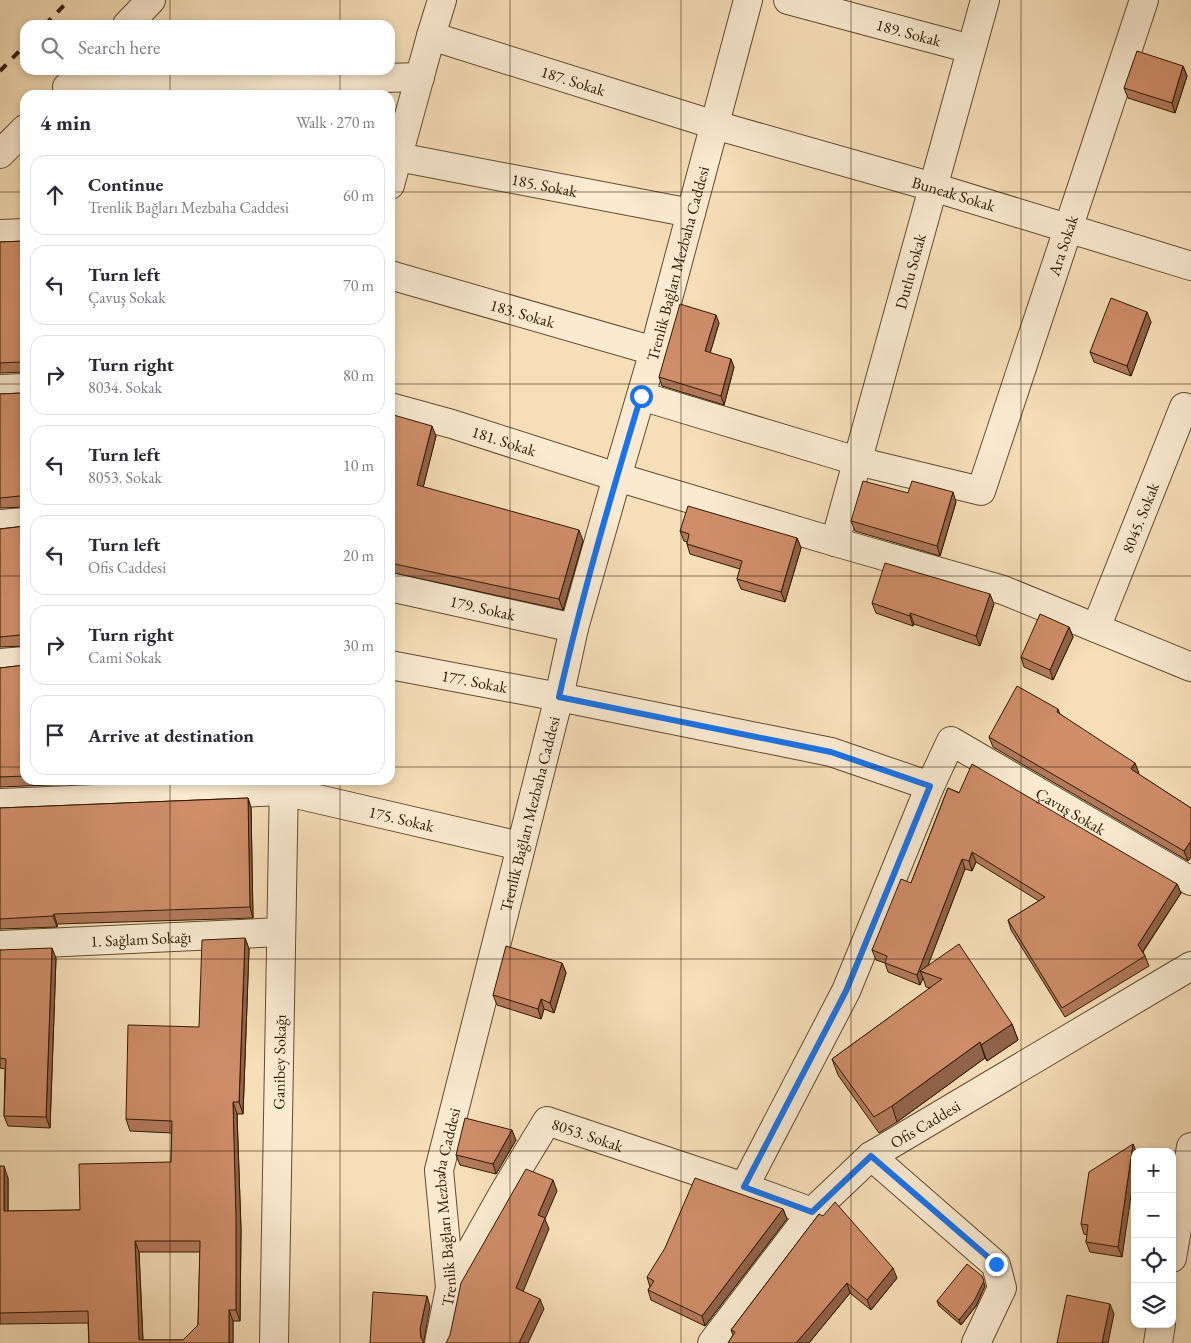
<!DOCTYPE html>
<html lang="en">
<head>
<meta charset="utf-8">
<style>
  body { margin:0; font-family:"EB Garamond",serif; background:#f7f7f7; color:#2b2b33 }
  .controls { position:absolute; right:15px; bottom:15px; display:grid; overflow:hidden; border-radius:10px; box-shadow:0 2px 8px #0003 }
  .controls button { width:45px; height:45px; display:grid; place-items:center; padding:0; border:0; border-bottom:1px solid #e1e1e2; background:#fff; color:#2b2b33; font:25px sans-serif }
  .stop { position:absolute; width:15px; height:15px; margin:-11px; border:4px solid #1a73e8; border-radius:50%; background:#fff }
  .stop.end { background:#1a73e8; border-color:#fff; box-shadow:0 1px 5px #0008 }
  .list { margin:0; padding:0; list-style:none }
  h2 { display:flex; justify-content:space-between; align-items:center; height:65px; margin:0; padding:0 20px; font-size:21px }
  h2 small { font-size:16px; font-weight:400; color:#7c7c81 }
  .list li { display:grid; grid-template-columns:32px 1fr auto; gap:15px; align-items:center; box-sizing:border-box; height:80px; margin:0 10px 10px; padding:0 10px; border:1px solid #e1e1e2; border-radius:15px }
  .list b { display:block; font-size:19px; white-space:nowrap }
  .list p { margin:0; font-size:16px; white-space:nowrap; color:#7c7c81 }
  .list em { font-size:16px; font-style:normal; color:#7c7c81 }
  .icon { flex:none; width:28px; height:28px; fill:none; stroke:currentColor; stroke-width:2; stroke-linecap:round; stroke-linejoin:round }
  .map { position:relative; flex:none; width:1191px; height:1343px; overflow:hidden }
  .search { position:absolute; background:#fff; box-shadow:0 2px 8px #0003; left:20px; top:20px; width:375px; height:55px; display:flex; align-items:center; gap:12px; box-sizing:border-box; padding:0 18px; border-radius:15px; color:#7c7c81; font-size:19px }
  .panel { position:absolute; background:#fff; box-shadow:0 2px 8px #0003; left:20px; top:90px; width:375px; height:695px; border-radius:15px }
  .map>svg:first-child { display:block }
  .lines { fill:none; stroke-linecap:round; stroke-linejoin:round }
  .street-casing { stroke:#614c2e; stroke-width:30 }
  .street { stroke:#f9ead1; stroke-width:28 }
  .rail { stroke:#2f1b00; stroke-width:4; stroke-dasharray:9 9; stroke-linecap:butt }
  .wall { fill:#b2795b; stroke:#2f1b00; fill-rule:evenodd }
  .shaded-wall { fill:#91634a; stroke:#2f1b00 }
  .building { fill:#cf8d6a; stroke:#2f1b00; fill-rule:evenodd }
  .route { stroke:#1a73e8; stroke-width:6 }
  .grid { fill:none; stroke:#2f1b00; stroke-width:1; stroke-opacity:0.55 }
  .labels { text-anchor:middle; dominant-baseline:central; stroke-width:4; stroke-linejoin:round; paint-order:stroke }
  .street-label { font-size:16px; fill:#2f1b00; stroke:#f9ead1 }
</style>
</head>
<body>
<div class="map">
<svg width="1191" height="1343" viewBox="0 0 1191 1343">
  <rect width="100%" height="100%" fill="#f6deb8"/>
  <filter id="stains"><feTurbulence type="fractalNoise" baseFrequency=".004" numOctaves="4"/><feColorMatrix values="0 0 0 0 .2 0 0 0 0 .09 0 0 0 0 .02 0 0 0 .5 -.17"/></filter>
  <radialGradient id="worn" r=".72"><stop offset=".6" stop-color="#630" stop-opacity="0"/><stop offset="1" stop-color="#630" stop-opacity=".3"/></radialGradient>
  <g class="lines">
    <g class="street-casing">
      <g id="street">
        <path id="s1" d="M788 0 971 49"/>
        <path d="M127 25 151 0"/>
        <path id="s2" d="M431 36 715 125 933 187 1191 266"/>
        <path d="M67 87 420 77"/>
        <path d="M0 154 25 129"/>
        <path id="s3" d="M398 157 691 213"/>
        <path d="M390 185 431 36 442 0"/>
        <path d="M0 234 25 233"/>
        <path id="s4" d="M390 275 654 351"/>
        <path d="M0 389 25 388"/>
        <path id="s5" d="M641 396 857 461 981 491 1144 0"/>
        <path id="s6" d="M390 407 452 424 617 477 835 542 1003 590 1191 667"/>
        <path d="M0 524 25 522"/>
        <path id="s7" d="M835 542 985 0"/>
        <path id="s8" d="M390 587 574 628"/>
        <path id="s9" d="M1096 628 1184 407 1191 410"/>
        <path d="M0 663 25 661"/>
        <path id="s10" d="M390 665 559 697 831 752 930 786"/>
        <path id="s11" d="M0 803 283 791 520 846"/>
        <path id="s12" d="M0 945 281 932"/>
        <path d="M871 1156 996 1265 1002 1288 976 1343"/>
        <path id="s13" d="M744 1187 846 991 930 786 951 741 1191 881"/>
        <path d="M1172 1258 1191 1147"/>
        <path id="s14" d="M450 1288 504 1192 547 1121 744 1187 812 1212"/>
        <path id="s15" d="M274 1343 284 780"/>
        <path id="s16" d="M439 1343 450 1288 439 1170 559 697 574 628 617 477 654 351 748 0"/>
        <path id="s17" d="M712 1343 812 1212 871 1156 1191 966"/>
        <path d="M1158 1343 1161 1324"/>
      </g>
    </g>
    <use href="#street" class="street"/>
    <path class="rail" d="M45 25 69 0
      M0 71 25 45"/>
  </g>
  <path class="wall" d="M1183 66 1187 76 1175 113 1128 98 1124 88Z
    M25 241V372L0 373V242Z
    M1151 322 1131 376 1094 362 1090 352Z
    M719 323 710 353 734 367 724 405 662 386 659 377Z
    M25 392V507L0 508V394L22 393Z
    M390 414 436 436 423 487 583 541 563 610 390 572Z
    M908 493 956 502 940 556 855 531 851 521Z
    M25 526V646L0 647V529Z
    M680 531 797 538 801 548 785 602 741 589 737 579 740 569 690 554 687 544V542L684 541Z
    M872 603 994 604 980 646 914 624 913 626 876 613Z
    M1069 627 1073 637 1053 680 1024 667 1021 657Z
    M25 665V780H174L0 787V668Z
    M1058 709 1060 714 1139 773 1138 774 1191 808V857L1188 861 993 747 989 737Z
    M948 788 1177 884 1181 893 1143 952 1145 956 1149 966 1065 1017 1011 930 1008 920 1039 901 976 862 972 871 965 869 928 965 1012 1024 1018 1040 987 1061 985 1058 897 1122 879 1133 838 1075 832 1059 930 988 926 987 923 978 920 985 888 972 885 963 876 960 872 950 911 883Z
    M248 798 251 808 253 918 57 924V927L0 929V808Z
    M245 938 249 949 243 1114H237L241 1230 240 1321H233V1343H89L88 1323 0 1324V1166L8 1178V1211L80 1210 171 1162 172 1133 130 1131 126 1119 199 1027ZM139 1252H200L198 1325 183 1340H143Z
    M0 950 56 958 50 1128 8 1126 4 1116 5 1069 0 1068Z
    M562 963 566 973 554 1013 544 1009 541 1019 497 1005 493 995Z
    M516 1140 496 1174 460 1165 456 1155Z
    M1133 1144 1136 1152H1135L1122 1257 1090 1252 1086 1242 1087 1235 1084 1234 1081 1224Z
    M783 1209 787 1219 705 1326 651 1300 648 1290 650 1287 647 1277Z
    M819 1214 897 1278 871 1310 850 1293 809 1343H728L733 1335 731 1330Z
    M985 1286 976 1306 961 1325 939 1306 937 1301Z"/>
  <path class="shaded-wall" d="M1183 66 1187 76 1175 113 1172 103Z
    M1147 312 1151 322 1131 376 1127 366Z
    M716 315 719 323 708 360 705 351Z
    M731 359 734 367 724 405 721 396Z
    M432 426 436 436 421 496 417 485Z
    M953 492 956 502 940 556 937 546Z
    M579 530 583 541 563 610 559 599Z
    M797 538 801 548 785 602 781 592Z
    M990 594 994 604 980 646 976 636Z
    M910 613 914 624 913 626 910 616Z
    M1069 627 1073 637 1053 680 1050 670Z
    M1135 763 1139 773 1135 779 1131 769Z
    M248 798 251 808 253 918 250 907Z
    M1191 841V857L1188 861 1184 851Z
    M972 852 976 862 972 871 969 861Z
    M962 859 965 869 925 973 920 971 923 978 920 985 917 975Z
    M1177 884 1181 893 1141 954 1138 945Z
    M54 914 57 924V927L53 916Z
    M245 938 249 949 243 1114 239 1102Z
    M52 948 56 958 50 1128 46 1117Z
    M562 963 566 973 554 1013 550 1003Z
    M541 999 544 1009 541 1019 538 1009Z
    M1012 1024 1018 1040 987 1061 981 1045Z
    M980 1042 985 1058 897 1122 892 1106Z
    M233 1102 237 1114 241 1230 240 1321 236 1310Z
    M512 1130 516 1140 496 1174 493 1164Z
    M1133 1144 1136 1152H1135V1169L1122 1257 1118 1247Z
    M4 1166 8 1178V1223L4 1211Z
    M553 1180 557 1191 545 1219 549 1229 520 1299 516 1288 538 1215Z
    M783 1209 787 1219 705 1326 702 1316Z
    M135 1241 139 1252 143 1343 139 1340Z
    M893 1268 897 1278 871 1310 867 1300Z
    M982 1276 985 1286 976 1306 961 1325 959 1320Z
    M847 1283 850 1293 813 1338 809 1343H796Z
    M427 1296 430 1306 424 1340V1343L421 1338 420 1329Z
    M540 1299 544 1309 528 1343H519Z
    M1110 1304 1114 1314 1108 1343H1102Z
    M229 1310 233 1321V1343H229Z"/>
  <path class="building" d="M1137 51 1183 66 1172 103 1124 88Z
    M25 241V363L21 362 0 363V242Z
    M1111 298 1147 312 1127 366 1090 352Z
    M680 304 716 315 705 351 731 359 721 396 659 377Z
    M25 392V497L20 496 0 498V394L22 393Z
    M390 414 432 426 417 485 579 530 559 599 390 563Z
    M863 481 908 493 912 481 953 492 937 546 851 521Z
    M688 506 797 538 781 592 737 579 742 561 687 544 689 534 680 531Z
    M25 526V636L20 635 0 637V529Z
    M885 563 990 594 976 636 910 613V616L872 603Z
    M1040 614 1069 627 1050 670 1021 657Z
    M25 665V776L0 777V668Z
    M1017 686 1058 709 1057 712 1135 763 1131 769 1191 808V841L1184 851 989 737Z
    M972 764 1177 884 1138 945 1145 956 1062 1008 1008 920 1045 897 972 852 969 861 962 859 917 975 885 963 887 956 872 950 901 879 911 883 948 788 959 793Z
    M248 798 250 907 54 914 53 916 0 919V808Z
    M245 938 239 1102H233L236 1218V1310H229V1343H89L88 1311 0 1313V1166H4V1211L80 1210 79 1164 171 1162 172 1121 126 1119 128 1025 199 1027 202 940ZM135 1241H200L198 1325 183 1340H139Z
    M959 944 1012 1024 981 1045 980 1042 892 1106 874 1117 832 1059 942 979 920 971Z
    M506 946 562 963 550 1003 541 999 538 1009 493 995Z
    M52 948 46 1117 4 1116 6 1059 0 1058V950Z
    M465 1118 512 1130 493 1164 456 1155Z
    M1133 1144 1118 1247 1086 1242 1088 1225 1081 1224 1089 1172Z
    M526 1169 553 1180 538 1215 545 1218 516 1288 540 1299 519 1343H446L450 1335 461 1283Z
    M695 1178 783 1209 702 1316 648 1290 654 1281 647 1277 665 1248Z
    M835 1202 893 1268 867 1300 847 1283 809 1328 796 1343H728L735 1332 731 1330 819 1214 823 1216Z
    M967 1264 982 1276 984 1281 974 1301 959 1320 937 1301Z
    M373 1292 427 1296 420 1329 421 1338 424 1343H370Z
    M1067 1295 1110 1304 1102 1343H1057Z"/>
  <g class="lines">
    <path class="route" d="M641 396C611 496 582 595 559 697L831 752 930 786 846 991 744 1187 812 1212 871 1156 996 1264"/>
  </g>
  <path class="grid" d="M170 0V25M340 0V25M510 0V1343M681 0V1343M851 0V1343M1021 0V1343M170 70V95M340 70V95M0 192H25M390 192H1191M0 384H25M390 384H1191M0 576H25M390 576H1191M0 767H25M390 767H1191M170 780V1343M340 780V1343M0 959H1191M0 1151H1191"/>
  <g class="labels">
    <g class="street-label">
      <text stroke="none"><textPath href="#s1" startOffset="125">189. Sokak</textPath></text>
      <text stroke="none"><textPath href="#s2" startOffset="149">187. Sokak</textPath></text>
      <text stroke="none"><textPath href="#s3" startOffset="149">185. Sokak</textPath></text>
      <text stroke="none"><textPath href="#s2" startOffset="546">Buncak Sokak</textPath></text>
      <text stroke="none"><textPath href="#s5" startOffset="612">Ara Sokak</textPath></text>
      <text stroke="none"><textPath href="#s16" startOffset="1112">Trenlik Bağları Mezbaha Caddesi</textPath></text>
      <text stroke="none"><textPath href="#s7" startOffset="281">Dutlu Sokak</textPath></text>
      <text stroke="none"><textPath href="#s4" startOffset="138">183. Sokak</textPath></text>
      <text stroke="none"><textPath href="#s6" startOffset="119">181. Sokak</textPath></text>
      <text stroke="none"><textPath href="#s9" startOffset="119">8045. Sokak</textPath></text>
      <text stroke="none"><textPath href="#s8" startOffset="95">179. Sokak</textPath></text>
      <text stroke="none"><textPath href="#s10" startOffset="86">177. Sokak</textPath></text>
      <text stroke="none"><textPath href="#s13" startOffset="631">Çavuş Sokak</textPath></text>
      <text stroke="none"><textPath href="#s16" startOffset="542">Trenlik Bağları Mezbaha Caddesi</textPath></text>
      <text stroke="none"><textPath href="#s11" startOffset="405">175. Sokak</textPath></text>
      <text stroke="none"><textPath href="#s12" startOffset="141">1. Sağlam Sokağı</textPath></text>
      <text stroke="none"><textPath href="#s15" startOffset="281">Ganibey Sokağı</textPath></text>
      <text stroke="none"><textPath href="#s17" startOffset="309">Ofis Caddesi</textPath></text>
      <text stroke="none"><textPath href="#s14" startOffset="236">8053. Sokak</textPath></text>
      <text stroke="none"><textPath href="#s16" startOffset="138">Trenlik Bağları Mezbaha Caddesi</textPath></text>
    </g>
  </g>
  <rect width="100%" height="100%" filter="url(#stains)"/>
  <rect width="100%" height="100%" fill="url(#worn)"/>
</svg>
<div class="controls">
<button>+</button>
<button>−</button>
<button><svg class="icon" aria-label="locate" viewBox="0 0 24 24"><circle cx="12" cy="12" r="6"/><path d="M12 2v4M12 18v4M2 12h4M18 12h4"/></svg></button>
<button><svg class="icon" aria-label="layers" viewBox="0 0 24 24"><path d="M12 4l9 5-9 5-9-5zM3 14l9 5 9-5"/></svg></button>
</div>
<div class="stop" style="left:641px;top:396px"></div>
<div class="stop end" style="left:996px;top:1264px"></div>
<div class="search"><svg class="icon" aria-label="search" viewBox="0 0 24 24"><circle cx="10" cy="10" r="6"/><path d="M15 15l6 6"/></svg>Search here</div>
<section class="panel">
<h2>4 min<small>Walk · 270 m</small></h2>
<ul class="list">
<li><svg class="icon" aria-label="ahead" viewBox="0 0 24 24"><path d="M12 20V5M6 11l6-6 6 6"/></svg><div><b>Continue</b><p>Trenlik Bağları Mezbaha Caddesi</p></div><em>60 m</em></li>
<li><svg class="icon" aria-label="left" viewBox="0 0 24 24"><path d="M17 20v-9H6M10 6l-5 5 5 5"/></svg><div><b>Turn left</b><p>Çavuş Sokak</p></div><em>70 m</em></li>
<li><svg class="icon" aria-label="right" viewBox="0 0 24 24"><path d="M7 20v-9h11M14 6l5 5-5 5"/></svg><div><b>Turn right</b><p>8034. Sokak</p></div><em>80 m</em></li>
<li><svg class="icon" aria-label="left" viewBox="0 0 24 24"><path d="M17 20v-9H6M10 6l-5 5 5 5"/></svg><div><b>Turn left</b><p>8053. Sokak</p></div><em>10 m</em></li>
<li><svg class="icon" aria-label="left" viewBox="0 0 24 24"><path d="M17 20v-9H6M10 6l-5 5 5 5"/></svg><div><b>Turn left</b><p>Ofis Caddesi</p></div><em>20 m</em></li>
<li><svg class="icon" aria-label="right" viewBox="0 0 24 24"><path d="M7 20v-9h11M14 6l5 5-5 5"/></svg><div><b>Turn right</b><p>Cami Sokak</p></div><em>30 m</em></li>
<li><svg class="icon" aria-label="arrive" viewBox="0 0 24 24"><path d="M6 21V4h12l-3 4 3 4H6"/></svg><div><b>Arrive at destination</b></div></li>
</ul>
</section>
</div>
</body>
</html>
